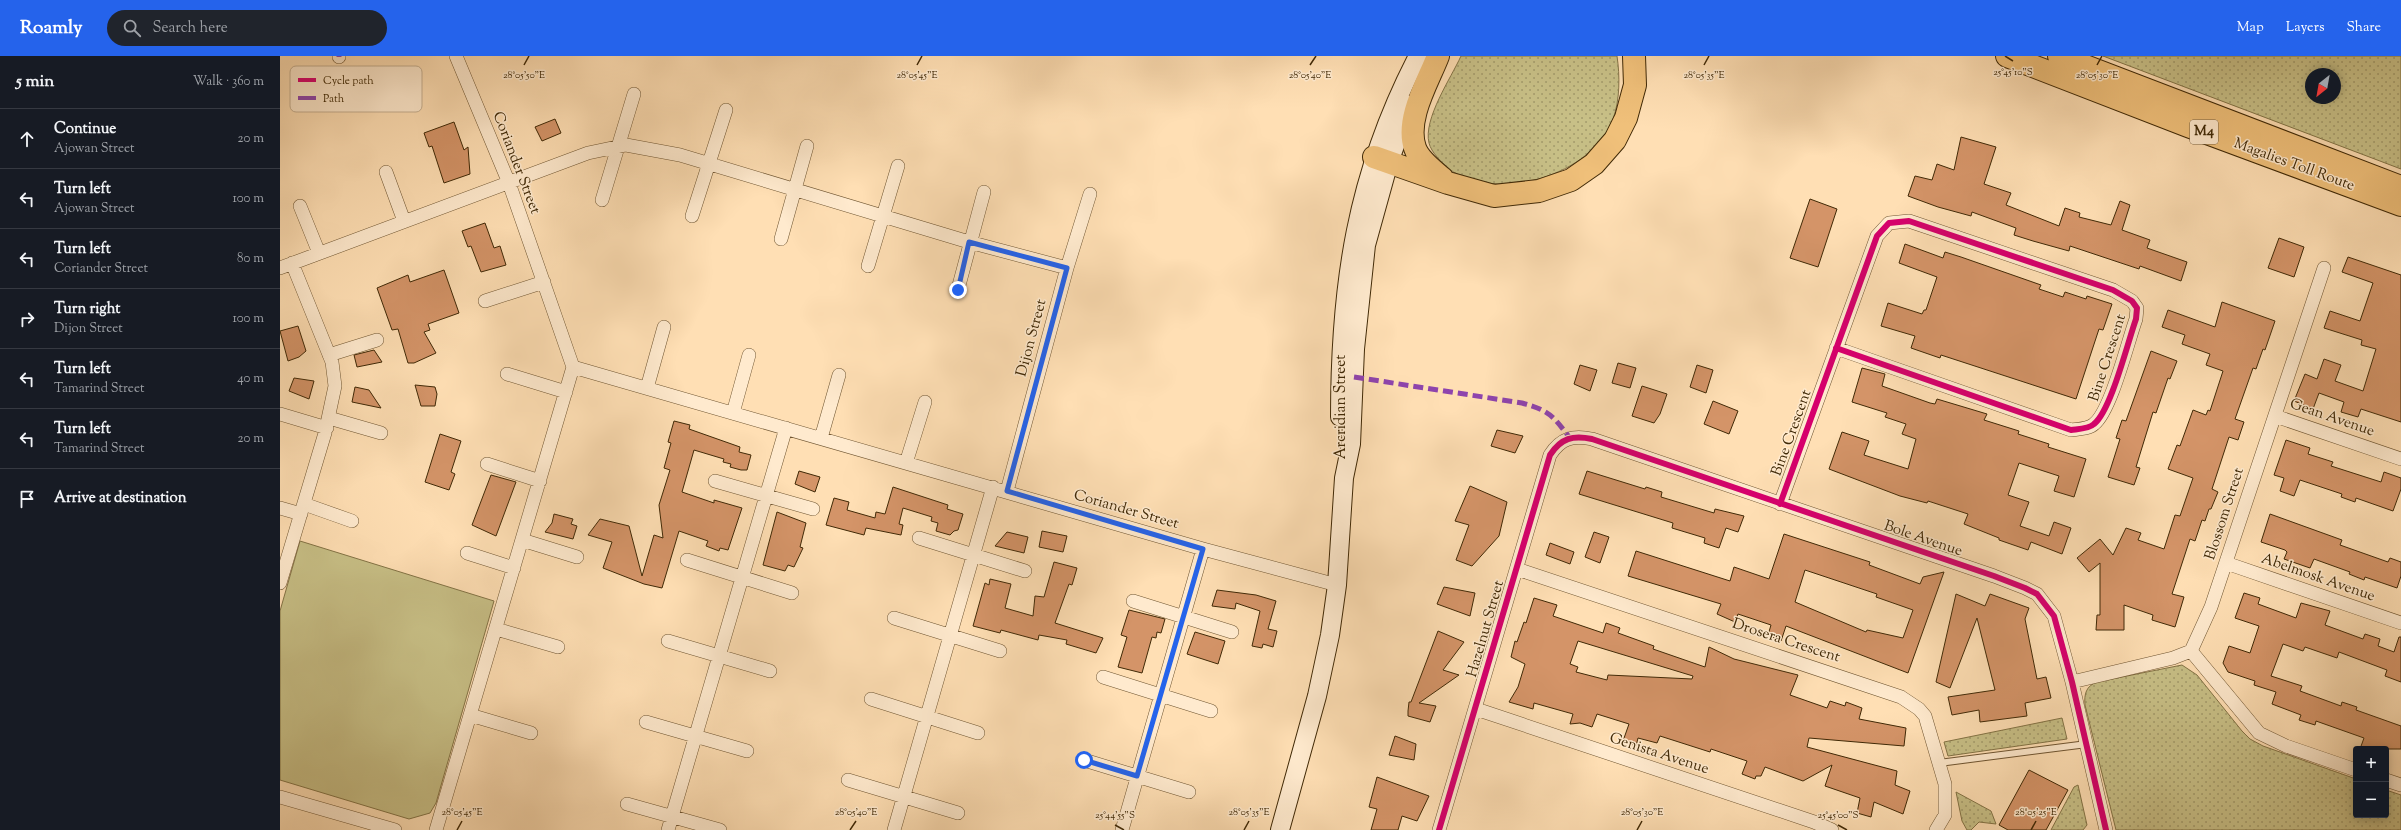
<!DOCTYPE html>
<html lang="en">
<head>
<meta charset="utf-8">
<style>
  body { margin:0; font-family:"Sorts Mill Goudy",serif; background:#20242c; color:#f1f3f6 }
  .controls { position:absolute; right:12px; bottom:12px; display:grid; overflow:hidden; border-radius:4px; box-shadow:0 2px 10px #0003 }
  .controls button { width:36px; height:36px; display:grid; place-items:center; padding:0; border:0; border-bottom:1px solid #363941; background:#171b24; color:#f1f3f6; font:20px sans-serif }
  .compass { position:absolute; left:2025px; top:12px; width:36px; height:36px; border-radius:50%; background:#171b24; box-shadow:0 2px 10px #0003; rotate:211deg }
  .stop { position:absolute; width:12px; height:12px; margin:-9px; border:3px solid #2563eb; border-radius:50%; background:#fff }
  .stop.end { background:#2563eb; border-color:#fff; box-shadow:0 1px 4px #0008 }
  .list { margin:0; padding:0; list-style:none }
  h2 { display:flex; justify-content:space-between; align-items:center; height:52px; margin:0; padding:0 16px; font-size:17px }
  h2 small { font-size:13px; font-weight:400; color:#9ea1a6 }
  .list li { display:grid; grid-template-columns:26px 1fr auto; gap:12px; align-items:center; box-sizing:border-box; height:60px; padding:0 16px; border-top:1px solid #363941 }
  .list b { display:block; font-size:15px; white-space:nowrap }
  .list p { margin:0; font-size:13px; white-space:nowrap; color:#9ea1a6 }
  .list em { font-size:13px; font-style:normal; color:#9ea1a6 }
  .icon { flex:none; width:22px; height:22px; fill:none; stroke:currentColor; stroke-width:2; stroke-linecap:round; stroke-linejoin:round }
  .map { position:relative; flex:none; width:2121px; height:774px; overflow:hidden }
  header { display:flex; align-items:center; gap:24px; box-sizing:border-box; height:56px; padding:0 20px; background:#2563eb; color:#fff }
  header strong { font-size:19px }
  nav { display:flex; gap:22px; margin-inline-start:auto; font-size:14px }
  .search { width:280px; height:36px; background:#20242c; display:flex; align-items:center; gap:10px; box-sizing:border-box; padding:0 14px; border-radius:22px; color:#9ea1a6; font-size:15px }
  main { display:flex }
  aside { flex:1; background:#171b24 }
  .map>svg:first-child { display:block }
  .grass { fill:url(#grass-dots); stroke:#847446; fill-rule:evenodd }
  .park { fill:#c8c087; stroke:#847446 }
  .building { fill:#d49468; stroke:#402906; fill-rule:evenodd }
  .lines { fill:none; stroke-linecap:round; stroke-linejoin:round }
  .lane-casing { stroke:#705632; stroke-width:8 }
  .street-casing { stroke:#705632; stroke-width:14 }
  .secondary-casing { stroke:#402906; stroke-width:20 }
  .highway-casing { stroke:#402906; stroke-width:24 }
  .lane { stroke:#ffeace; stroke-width:6 }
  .street { stroke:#ffeace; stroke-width:13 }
  .secondary { stroke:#ffeace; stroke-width:18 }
  .highway { stroke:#f0c07a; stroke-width:22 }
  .quiet { stroke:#8e44ad; stroke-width:5; stroke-dasharray:10 5; stroke-linecap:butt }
  .cycleway-casing { stroke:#ffeace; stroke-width:8 }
  .cycleway { stroke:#d6006c; stroke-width:6 }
  .route { stroke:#2563eb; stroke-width:5 }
  .ticks { fill:none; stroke:#402906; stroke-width:1.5 }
  .labels { text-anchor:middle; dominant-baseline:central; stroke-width:3; stroke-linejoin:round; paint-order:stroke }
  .shield { fill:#ffeace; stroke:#796342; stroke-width:1 }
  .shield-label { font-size:14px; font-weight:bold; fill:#402906 }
  .street-label { font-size:15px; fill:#402906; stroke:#ffeace }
  .key { fill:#ffeace; stroke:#c6b092; stroke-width:1 }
  .key-label { font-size:11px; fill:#402906 }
  .ticks-label { font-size:10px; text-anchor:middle; fill:#402906; stroke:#ffeace; stroke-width:3; stroke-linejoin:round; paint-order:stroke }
</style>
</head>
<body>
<header>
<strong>Roamly</strong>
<div class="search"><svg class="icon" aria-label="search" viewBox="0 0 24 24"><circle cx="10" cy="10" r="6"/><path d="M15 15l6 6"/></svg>Search here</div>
<nav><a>Map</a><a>Layers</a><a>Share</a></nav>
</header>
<main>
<aside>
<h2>5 min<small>Walk · 360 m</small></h2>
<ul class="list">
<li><svg class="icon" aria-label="ahead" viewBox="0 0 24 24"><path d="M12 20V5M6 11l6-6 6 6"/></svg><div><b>Continue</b><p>Ajowan Street</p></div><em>20 m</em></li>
<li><svg class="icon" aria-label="left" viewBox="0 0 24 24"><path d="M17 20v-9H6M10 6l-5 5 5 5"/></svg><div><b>Turn left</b><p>Ajowan Street</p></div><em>100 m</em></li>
<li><svg class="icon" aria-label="left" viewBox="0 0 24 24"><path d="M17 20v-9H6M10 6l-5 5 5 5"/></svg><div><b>Turn left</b><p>Coriander Street</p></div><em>80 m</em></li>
<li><svg class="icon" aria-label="right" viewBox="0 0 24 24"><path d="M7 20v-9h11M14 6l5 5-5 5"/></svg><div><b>Turn right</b><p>Dijon Street</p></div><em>100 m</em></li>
<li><svg class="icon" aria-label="left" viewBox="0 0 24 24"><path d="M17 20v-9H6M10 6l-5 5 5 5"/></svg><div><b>Turn left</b><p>Tamarind Street</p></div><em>40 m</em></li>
<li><svg class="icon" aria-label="left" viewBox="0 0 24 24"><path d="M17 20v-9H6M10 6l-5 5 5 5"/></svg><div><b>Turn left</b><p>Tamarind Street</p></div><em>20 m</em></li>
<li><svg class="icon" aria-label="arrive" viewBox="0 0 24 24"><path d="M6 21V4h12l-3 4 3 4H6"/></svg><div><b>Arrive at destination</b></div></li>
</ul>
</aside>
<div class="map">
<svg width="2121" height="774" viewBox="0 0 2121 774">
  <defs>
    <pattern id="grass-dots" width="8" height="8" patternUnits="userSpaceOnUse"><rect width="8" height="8" fill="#c8c087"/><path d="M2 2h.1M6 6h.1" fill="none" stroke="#a49c6c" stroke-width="1.8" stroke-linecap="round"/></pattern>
  </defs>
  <rect width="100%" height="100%" fill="#ffdfb4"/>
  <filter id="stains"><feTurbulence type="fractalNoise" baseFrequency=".005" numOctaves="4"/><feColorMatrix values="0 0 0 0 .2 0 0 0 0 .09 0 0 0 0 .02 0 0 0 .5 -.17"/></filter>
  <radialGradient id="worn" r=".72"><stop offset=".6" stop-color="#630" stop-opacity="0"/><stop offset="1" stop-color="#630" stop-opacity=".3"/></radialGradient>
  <path class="grass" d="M1181 0H1337C1340 20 1340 44 1333 63 1312 120 1217 147 1169 113 1162 107 1151 96 1149 87 1143 63 1171 22 1181 0Z
    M1823 0H2121V113ZM2031 18H2055V42H2031Z
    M1902 609 1917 619 1962 675 1970 683 1983 690 2076 723V759H2106V734L2121 739V774H1836L1805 649C1804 638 1806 630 1817 626Z
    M1782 662 1787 683 1668 700 1664 686Z
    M1798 729 1807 769 1803 774H1771L1794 731Z
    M1676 736 1711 755 1716 768 1699 766 1691 774H1687L1682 765Z"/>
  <path class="park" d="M20 485 214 545 156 747 150 757 129 763 0 724V555Z"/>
  <path class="building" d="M275 63 281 77 262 85 255 71Z
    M174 66 184 94 188 91 190 118 164 127 152 90 149 91 144 77Z
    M1681 81 1716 91 1704 128 1731 137 1726 149 1779 170 1785 152 1800 157 1799 161 1831 169 1840 145 1850 149 1842 174 1870 184 1867 192 1907 206 1901 225 1860 210 1859 213 1790 190 1789 195 1753 185 1734 179 1736 172 1692 156 1691 160 1658 151 1628 140 1635 120 1652 124 1657 108 1674 114Z
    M1530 143 1557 153 1538 211 1510 202Z
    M205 167 214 192 220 190 226 209 201 216 191 190 188 191 182 175Z
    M1999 182 2024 191 2014 221 1988 212Z
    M1625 188 1663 202 1665 196 1681 201 1761 229 1759 233 1783 241 1785 236 1806 243 1807 240 1832 248 1823 274 1819 273 1796 343 1661 299 1660 302 1631 292 1635 280 1601 270 1608 247 1642 258 1644 254H1646L1657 221 1619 207Z
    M2068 201 2121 219V366L2081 353 2078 361 2061 356 2064 346 2039 337 2033 353 2014 345 2025 318 2037 323 2044 303 2061 309 2055 325 2083 335 2096 293 2081 289 2082 284 2044 272 2050 255 2080 265 2093 227 2062 216Z
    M164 214 179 257 148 268 150 274 144 276 156 297 134 307H128L118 273 112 274 97 232 128 219 130 226Z
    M1942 246 1995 265 1985 294 1983 293 1976 313 1973 312 1955 363 1964 366 1958 384 1949 381 1932 433 1938 436 1931 453H1929L1925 465 1922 464 1915 485 1910 483 1892 538 1904 541 1895 571 1872 564 1873 559 1844 549V574H1816L1817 559H1820V507L1809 516 1797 502 1820 483 1833 499 1846 472 1861 477 1858 484 1884 493 1895 459 1900 460 1913 422 1888 413 1897 389 1900 390 1913 354 1926 359 1928 354 1930 355 1943 315 1926 309 1930 298 1902 288 1905 279 1882 271 1888 254 1935 271Z
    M18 270 26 295 19 301 8 305 0 275Z
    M94 294 102 306 77 311 74 299Z
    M1871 295 1897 305 1890 323 1888 322 1876 357 1873 356 1856 411 1860 412 1854 429 1828 421 1840 383 1836 382 1842 364 1846 365Z
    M1338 307 1356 312 1350 332 1332 327Z
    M1300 309 1317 314 1310 335 1294 328Z
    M1417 309 1433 314 1426 337 1410 331Z
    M1582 312 1605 318 1602 330 1650 347 1655 348 1657 343 1707 358 1704 364 1739 375 1738 378 1769 388 1768 391 1806 403 1794 441 1774 435 1779 420 1739 407 1728 439 1749 446 1740 470 1769 480 1774 466 1791 472 1782 498 1751 486 1748 494 1719 484V482L1684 468 1688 458 1648 445 1647 447 1620 440 1549 413 1562 376 1589 385 1584 399 1628 413 1636 383 1622 378 1626 368 1605 361 1607 357 1572 346Z
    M14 322 34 325 29 343 9 335Z
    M135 329 155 331 157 338 155 350H141Z
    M1362 330 1387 338 1380 358 1374 367 1352 360Z
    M75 331 89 334 101 352 72 346Z
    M1433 345 1458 355 1449 378 1424 368Z
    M394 365 410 369 409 373 460 391 459 396 471 399 467 414H461L450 411 451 408 443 406 444 403 414 394 402 436 434 447V444L462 452 448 494 440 492 439 495 426 490 428 485 399 475 382 532 364 528 323 512 332 486 308 479 320 463 349 470 362 520 374 479 383 482 379 449 390 414 384 412 391 387 388 386Z
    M1217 374 1243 380 1235 397 1211 390Z
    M160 378 181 385 171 416 175 418 169 434 145 426Z
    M2006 384 2030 392 2028 398 2053 406 2051 410 2101 426 2104 416 2121 422V433L2113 455 2076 442 2075 446 2061 441 2062 438 2020 424 2014 440 2000 435 2004 422 1994 419Z
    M519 415 540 421 535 436 515 428Z
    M1307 415 1365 433 1366 431 1382 436 1381 441 1434 457 1435 453 1464 460 1458 476 1446 472 1439 492 1424 487 1425 482 1392 472 1393 467 1299 438Z
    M211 419 236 426 216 480 192 469Z
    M1190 430 1227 446 1219 480 1192 510 1176 504 1189 469 1175 465Z
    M613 431 668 449 667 453 683 458 678 474 674 475 670 479 656 475 658 467 651 465 652 461 623 452 619 468 623 469 621 479 586 472 584 479 546 469 554 442 569 446 567 454 595 462 596 456 605 458Z
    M497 456 526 467 520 491 523 492 514 511 508 509 505 515 483 509Z
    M274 458 293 463 291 468 297 470 293 483 265 476 272 467Z
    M1990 458 2062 484 2060 489 2108 506 2110 502 2121 506V520L2117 532 2085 521 2084 524 2069 518 2070 516 2034 503 2030 512 2004 503 2007 496 2005 494 1981 486Z
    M762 475 787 480 783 496 759 491Z
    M727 476 748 481 744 497 715 490Z
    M1314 476 1329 481 1320 507 1305 501Z
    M1504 478 1590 506 1589 509 1640 528 1643 521 1664 516 1628 617 1506 570 1501 585 1488 579 1491 569 1458 558 1455 566 1437 558 1441 548 1348 520 1356 495 1450 525 1454 511 1489 523ZM1525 514 1597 538 1596 541 1633 554 1623 582 1587 574 1586 576 1515 546Z
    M1270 487 1294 496 1290 508 1266 499Z
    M774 506 797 512 792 529 789 528 775 567 823 582 816 597 786 588 787 584 759 579 758 584 721 574 720 577 693 570 705 527 709 529 710 523 731 528 725 552 753 560 755 540 764 541Z
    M1164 531 1195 537 1190 560 1157 548Z
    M937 534 976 539 996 545 988 573 997 575 993 591 983 588 982 592 972 590 980 555 956 547 955 553 932 550Z
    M1964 537 1980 542 1978 548 2016 562 2021 547 2050 555 2045 569 2083 583 2085 578 2100 583 2098 590 2114 596 2119 581H2121V626L2105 620 2107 614 2059 596 2057 602 2025 591 2023 595 2003 588 1991 620 2022 630 2020 635 2061 650 2062 646 2077 651 2076 654 2121 670V693H2080L2084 682 2036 665 2035 669 2019 664 2021 659 1992 648 1996 636 1974 629 1975 625 1948 616 1943 607 1949 590 1970 597 1979 570 1955 562Z
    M1676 538 1705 550 1710 538 1749 552 1745 563 1757 623 1766 621 1771 642 1745 647 1747 660 1700 666 1699 654 1672 659 1668 641 1715 634 1697 562 1670 632 1656 626Z
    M1254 542 1277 549 1273 560 1323 577 1326 567 1340 572 1338 577 1374 590 1373 593 1425 611 1429 591 1454 603 1518 619 1510 639 1547 652 1550 645 1565 650 1566 646 1582 652 1579 663 1626 672 1624 690 1529 682 1527 691 1617 715 1615 729 1630 735 1623 758 1594 746 1591 761 1577 757 1580 742 1545 730 1552 709 1523 725 1485 711 1481 720H1476L1475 723 1462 718 1467 705 1431 693 1430 696 1380 680 1377 687 1358 682 1356 690 1343 685 1349 668 1317 658 1312 671 1300 667 1290 668 1293 658 1254 647 1253 653 1229 646 1238 631 1245 608 1231 601 1235 585 1237 586 1244 566 1246 567ZM1298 585 1413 620 1412 623 1328 619 1327 624 1296 616 1298 611 1290 608Z
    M849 554 885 563 881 577 877 576 876 582 872 581 862 617 838 611 847 581 841 579Z
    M1158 575 1184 586 1163 614 1179 619 1139 647 1156 650 1150 666 1128 660V655L1129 646H1131Z
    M915 576 945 585 938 608 907 598Z
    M1115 680 1136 688 1134 704 1109 699Z
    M1749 714 1788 734 1766 774H1728L1719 769Z
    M1097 721 1149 740 1137 765 1122 760 1118 774H1091L1097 753 1089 751Z"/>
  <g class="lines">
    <g class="lane-casing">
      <path id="lane" d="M1659 707 1807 688"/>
    </g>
    <g class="street-casing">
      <path id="street" d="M59 0V1
        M176 0 229 127 293 311
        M106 116 124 165
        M322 144 354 38
        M20 150 39 197
        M412 160 446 54
        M501 183 527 90
        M588 210 618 110
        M0 212 308 97 346 89 400 99 689 186 787 212
        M678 233 704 136
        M205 245 264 226
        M49 299 97 284
        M293 311 923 493 1057 529
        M227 318 286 336
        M367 332 384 271
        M453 357 469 299
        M0 358 47 372
        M1995 360 2121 403
        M49 362 101 377
        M541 382 559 319
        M626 407 645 346
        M207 408 260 425
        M435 425 533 453
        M727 435 787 212 810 138
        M24 448 72 465
        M1500 448 1597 180 1609 167 1629 165 1833 234 1852 245 1857 252 1856 263C1848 285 1831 355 1814 368 1809 373 1798 373 1791 374L1556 292
        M0 452 21 458
        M639 482 745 515
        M242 484 297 501
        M187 497 234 512
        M407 504 512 537
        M1946 507 2121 567
        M1237 513 1621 641 1639 653 1645 660 1665 728V759L1656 774
        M0 527 45 377 55 330 52 306 12 207
        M853 545 952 576
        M614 562 720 595
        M216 573 278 591
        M388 585 490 615
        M1911 595 1979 677 2006 690 2076 714
        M823 621 931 655
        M1792 626 1893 602 1911 595 1931 551 2044 212
        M591 643 698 677
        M1196 653 1534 766 1552 774
        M190 659 251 677
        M366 666 467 695
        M804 704 909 736
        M568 724 678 757
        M2106 724 2121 729
        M0 741 115 774
        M347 748 440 774
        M156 774 293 311
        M388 774 506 372
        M614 774 713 431
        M842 774 923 493
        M1159 774 1270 399C1281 382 1293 379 1312 383L1714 520 1745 532 1757 538 1774 560 1792 626 1826 774"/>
    </g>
    <g class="secondary-casing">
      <path id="secondary" d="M1060 361C1060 229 1076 119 1138 0
        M1000 774 1037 640 1050 579 1057 529 1064 422 1071 388 1075 293 1086 189 1109 106 1130 49"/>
    </g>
    <g class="highway-casing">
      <path id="highway" d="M1158 0C1148 26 1125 63 1135 92 1139 104 1152 113 1162 122
        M1727 0 1908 70 2121 149
        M1779 0 2121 131
        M1094 101 1168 127 1214 140 1259 135 1291 124 1314 108 1335 84 1346 62 1355 29 1354 0"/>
    </g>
    <use href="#lane" class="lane"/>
    <use href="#street" class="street"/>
    <use href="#secondary" class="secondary"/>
    <use href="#highway" class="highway"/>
    <path class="quiet" d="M59 0V1
      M1074 321 1242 347C1270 355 1272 359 1290 382"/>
    <g class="cycleway-casing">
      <path id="cycleway" d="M1500 448 1597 180 1609 167 1629 165 1833 234 1852 245 1857 252 1856 263C1848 285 1831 355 1814 368 1809 373 1798 373 1791 374L1556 292
        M1159 774 1270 399C1281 382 1293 379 1312 383L1714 520 1745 532 1757 538 1774 560 1792 626 1826 774"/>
    </g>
    <use href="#cycleway" class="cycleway"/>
  </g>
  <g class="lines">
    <path class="route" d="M678 234 689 186 787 212 727 435 923 493 857 720 804 704"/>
  </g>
  <path class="ticks" d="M1725 0 1733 5M244 9 249 0M637 9 642 0M1030 9 1036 0M1424 9 1429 0M1817 9 1822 0M835 769 844 774M1558 769 1567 774M177 774 182 765M570 774 576 765M964 774 969 765M1357 774 1362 765M1751 774 1756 765"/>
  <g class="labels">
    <rect class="shield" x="1910" y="64" width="28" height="24" rx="3"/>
    <g class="shield-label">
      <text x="1924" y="76">M4</text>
    </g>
    <g class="street-label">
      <text transform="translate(236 107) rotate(69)">Coriander Street</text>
      <text transform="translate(2014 109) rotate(20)">Magalies Toll Route</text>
      <text transform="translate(752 282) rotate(-75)">Dijon Street</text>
      <text transform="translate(1828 302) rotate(-72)">Bine Crescent</text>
      <text transform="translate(1061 351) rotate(-90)">Arcridian Street</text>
      <text transform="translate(2052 362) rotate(19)">Gean Avenue</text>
      <text transform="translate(1512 377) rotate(-70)">Bine Crescent</text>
      <text transform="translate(846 454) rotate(16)">Coriander Street</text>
      <text transform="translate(1945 458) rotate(-72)">Blossom Street</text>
      <text transform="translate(1643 483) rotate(19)">Bole Avenue</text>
      <text transform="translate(2038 522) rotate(19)">Abelmosk Avenue</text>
      <text transform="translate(1206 573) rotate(-74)">Hazelnut Street</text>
      <text transform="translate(1506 585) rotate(18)">Drosera Crescent</text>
      <text transform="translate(1379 698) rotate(18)">Genista Avenue</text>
    </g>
  </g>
  <rect x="10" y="10" width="132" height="46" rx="6" class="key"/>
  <rect x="18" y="22" width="18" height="4" fill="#d6006c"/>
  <rect x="18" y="40" width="18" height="4" fill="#8e44ad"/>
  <g class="key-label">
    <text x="43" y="28">Cycle path</text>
    <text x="43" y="46">Path</text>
  </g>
  <g class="ticks-label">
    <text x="1733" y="19">25°45'10"S</text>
    <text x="637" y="22">28°05'45"E</text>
    <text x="1424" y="22">28°05'35"E</text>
    <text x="244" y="22">28°05'50"E</text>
    <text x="1030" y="22">28°05'40"E</text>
    <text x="1817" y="22">28°05'30"E</text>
    <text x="182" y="759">28°05'45"E</text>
    <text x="576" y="759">28°05'40"E</text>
    <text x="969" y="759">28°05'35"E</text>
    <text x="1362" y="759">28°05'30"E</text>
    <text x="1756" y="759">28°05'25"E</text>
    <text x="835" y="762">25°44'55"S</text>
    <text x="1558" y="762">25°45'00"S</text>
  </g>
  <rect width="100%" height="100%" filter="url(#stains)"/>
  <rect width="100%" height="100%" fill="url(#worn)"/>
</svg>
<div class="controls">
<button>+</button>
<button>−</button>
</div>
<svg class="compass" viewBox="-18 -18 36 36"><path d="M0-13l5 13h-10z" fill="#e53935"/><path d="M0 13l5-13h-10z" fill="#9ea1a6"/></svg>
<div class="stop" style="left:804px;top:704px"></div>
<div class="stop end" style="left:678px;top:234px"></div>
</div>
</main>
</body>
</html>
